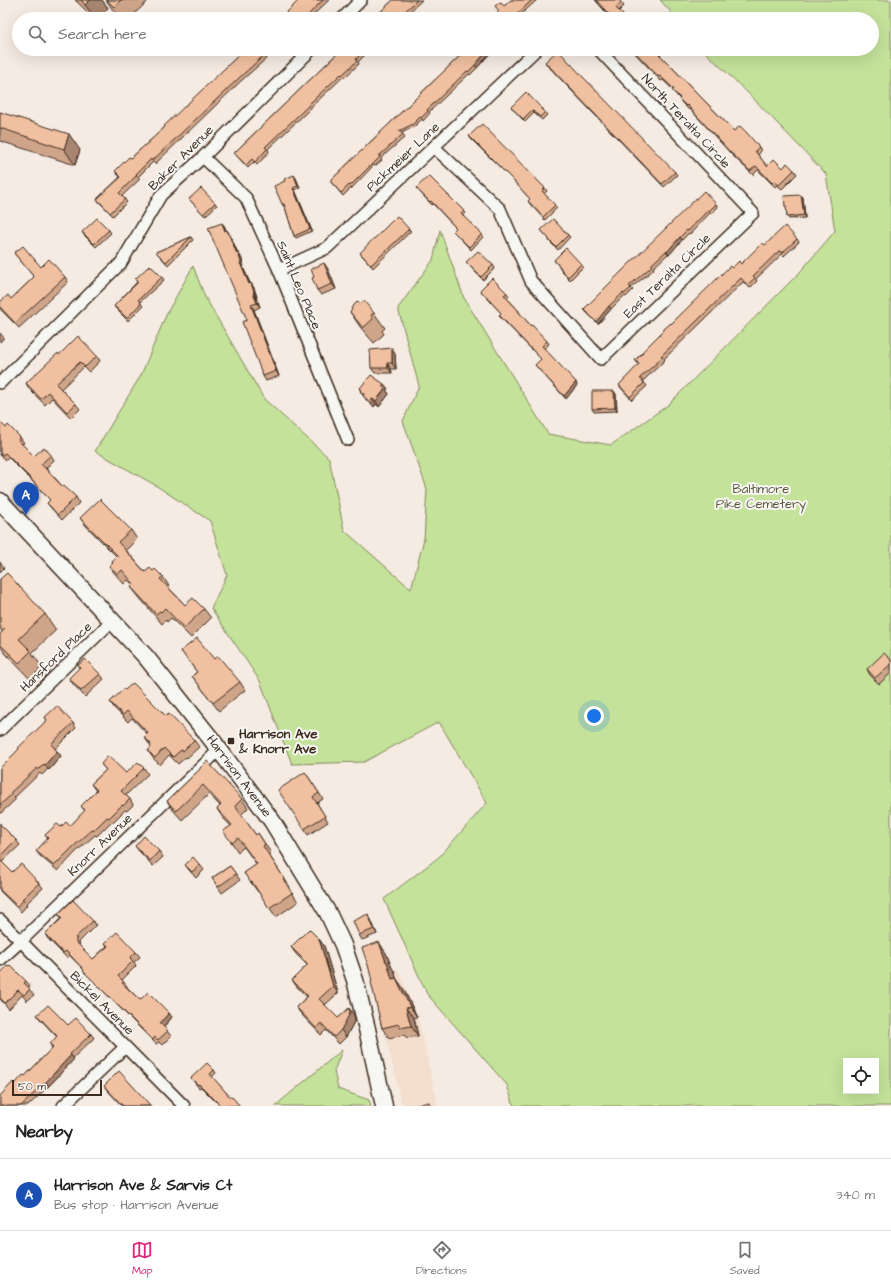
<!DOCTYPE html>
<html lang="en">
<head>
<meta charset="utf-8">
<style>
  body { margin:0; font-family:"Architects Daughter",sans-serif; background:#f2f2f2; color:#222 }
  .controls { position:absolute; right:12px; bottom:12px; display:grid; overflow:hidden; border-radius:0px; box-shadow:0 4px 16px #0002 }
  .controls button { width:36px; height:36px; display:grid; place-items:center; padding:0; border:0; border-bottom:1px solid #e0e0e0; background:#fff; color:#222; font:20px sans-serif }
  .scale { position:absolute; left:12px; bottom:10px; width:90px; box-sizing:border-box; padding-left:4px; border:2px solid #3b2a1e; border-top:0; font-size:11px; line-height:14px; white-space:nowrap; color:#3b2a1e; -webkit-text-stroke:3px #f6f6f2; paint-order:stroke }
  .you { position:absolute; left:594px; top:716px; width:14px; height:14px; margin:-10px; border:3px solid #fff; border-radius:50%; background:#1a73e8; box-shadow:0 0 0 6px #1a73e833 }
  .badge { display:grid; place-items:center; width:26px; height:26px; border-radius:50%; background:#db2777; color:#fff; font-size:13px; font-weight:700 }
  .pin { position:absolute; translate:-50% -33px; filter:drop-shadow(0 1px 2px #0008) }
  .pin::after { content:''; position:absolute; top:21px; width:14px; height:12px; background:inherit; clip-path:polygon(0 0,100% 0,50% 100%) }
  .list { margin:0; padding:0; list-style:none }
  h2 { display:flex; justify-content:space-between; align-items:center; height:52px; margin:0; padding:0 16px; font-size:17px }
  h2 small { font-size:13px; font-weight:400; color:#767676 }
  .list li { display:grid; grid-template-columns:26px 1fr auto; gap:12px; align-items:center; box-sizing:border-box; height:72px; padding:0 16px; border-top:1px solid #e0e0e0 }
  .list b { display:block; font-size:15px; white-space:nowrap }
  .list p { margin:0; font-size:13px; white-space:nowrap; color:#767676 }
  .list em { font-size:13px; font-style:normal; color:#767676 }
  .icon { flex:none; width:22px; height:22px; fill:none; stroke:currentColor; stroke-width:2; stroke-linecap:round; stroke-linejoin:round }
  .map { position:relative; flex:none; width:891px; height:1106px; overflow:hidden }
  .search { position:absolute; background:#fff; box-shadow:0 4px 16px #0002; left:12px; right:12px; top:12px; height:44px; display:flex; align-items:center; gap:10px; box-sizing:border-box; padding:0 14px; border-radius:22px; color:#767676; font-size:15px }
  .sheet { height:124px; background:#fff }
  nav { display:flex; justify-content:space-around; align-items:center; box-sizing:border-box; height:56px; border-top:1px solid #e0e0e0; background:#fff; font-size:11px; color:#767676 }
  nav a { display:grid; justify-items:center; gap:2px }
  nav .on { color:#db2777 }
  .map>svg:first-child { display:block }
  .built { fill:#f4dece }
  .green { fill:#c4e29a; stroke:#80865c; fill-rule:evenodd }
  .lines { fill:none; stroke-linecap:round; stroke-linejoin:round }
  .minor-casing { stroke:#3b2a1e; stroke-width:14 }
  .secondary-casing { stroke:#3b2a1e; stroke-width:19 }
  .minor { stroke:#f6f6f2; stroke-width:11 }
  .secondary { stroke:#f6f6f2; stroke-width:16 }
  .wall { fill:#cfa58a; stroke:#3b2a1e }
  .shaded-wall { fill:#a98671; stroke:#3b2a1e }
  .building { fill:#f1c0a1; stroke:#3b2a1e }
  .poi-dot { fill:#3b2a1e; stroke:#f6f6f2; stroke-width:1.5 }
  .labels { text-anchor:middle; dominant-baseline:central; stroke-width:4; stroke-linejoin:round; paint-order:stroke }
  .street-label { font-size:13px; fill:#3b2a1e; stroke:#f6f6f2 }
  .park-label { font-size:13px; fill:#5d583d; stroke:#f6f6f2 }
  .poi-label { font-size:13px; font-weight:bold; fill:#3b2a1e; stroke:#f6f6f2; text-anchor:start }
</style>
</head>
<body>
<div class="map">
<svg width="891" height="1106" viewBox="0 0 891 1106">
  <rect width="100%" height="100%" fill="#f5ebe2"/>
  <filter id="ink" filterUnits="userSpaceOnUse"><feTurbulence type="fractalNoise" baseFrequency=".025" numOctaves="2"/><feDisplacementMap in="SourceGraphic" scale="8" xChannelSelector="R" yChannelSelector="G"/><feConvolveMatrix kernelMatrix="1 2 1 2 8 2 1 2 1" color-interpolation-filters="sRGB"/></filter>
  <g filter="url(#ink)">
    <path class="built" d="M398 969 418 1018 438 1106H402L372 975Z"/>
    <path class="green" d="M660 0H891V1106H514L507 1085 427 994 384 899 439 857 487 803 439 722 364 762 292 764 260 681 211 608 227 575 210 521 155 485 95 451 141 375 167 313 193 266 205 297 264 399 329 458 344 530 411 589 424 539 427 489 403 421 419 386 398 308 433 260 440 230 464 298 548 434 611 445 668 405 800 272 835 231 826 174 751 96 702 49H872V19H671V12ZM846 1061H876V1091H846Z
      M342 1050 334 1071 338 1089 369 1100 371 1106H275Z"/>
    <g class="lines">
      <g class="minor-casing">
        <path id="minor" d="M342 19 361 0
          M568 19H569
          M434 147 500 209 531 281 601 359 753 213 598 49
          M203 157 246 198 279 270 348 440
          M279 270 327 248 537 49
          M0 383 121 263 161 195 203 157 312 49
          M0 730 113 620
          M0 920 184 1106
          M0 960 21 941 220 749
          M63 1106 125 1047"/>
      </g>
      <g class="secondary-casing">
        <path id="secondary" d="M0 501 146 657 212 740 272 821 328 913 343 945 355 980 367 1029 384 1106"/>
      </g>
      <use href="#minor" class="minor"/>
      <use href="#secondary" class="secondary"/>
    </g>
    <path class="wall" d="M75 0H102L108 8 97 19H95Z
      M106 0H149L129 19H121L113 10Z
      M299 0H329L309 19H280Z
      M393 0H422L402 19H373Z
      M511 0H537L516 19 499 18 496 14Z
      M595 0H619L624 6 619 11 627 19H612Z
      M240 49H277L241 81 155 164 153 162 138 177 140 179 122 196 127 202 113 216 100 203 97 199 120 177 115 171 131 158 165 127 242 52Z
      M342 49H371L358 62 359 64 344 78 343 77 311 107V108L268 149 269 152 257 165 254 162 248 168 234 153Z
      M467 49H497L493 53 492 51 477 68 470 75 469 74 429 112 430 113 423 121 422 119 415 126 402 133 405 137 381 158 382 160 375 166 374 165 351 189V188L343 196 330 181Z
      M631 49H656L661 54 660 55 734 131 759 147 761 151 758 155 767 166 794 170 797 174 782 189 777 185 775 187 758 170 753 175 732 155 690 109 689 110 682 103 679 98 672 90H673L663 80 661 81Z
      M545 62 675 172 677 175 664 187 547 65Z
      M511 107 545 112 547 115 542 120 534 113 525 122Z
      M0 112 80 150 75 165 0 141Z
      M469 136 545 188 547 191 544 194 557 208 545 220 530 204 528 201 530 199 513 180 471 139Z
      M296 178 300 188 295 190 312 231 296 238 294 236 285 207H284L282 204Z
      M416 188 464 211 466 213 463 216 482 234 483 237 471 250 455 233 453 231 456 228 433 204 432 205Z
      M803 197 805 218 789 219 787 217V209L785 206Z
      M189 199 215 203 217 205 205 216Z
      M716 204 718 207 711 214 710 213 690 234 689 233 682 240 669 255 668 254 653 268 654 269 631 288 633 290 626 297 624 296 611 309 598 324 586 312 584 309Z
      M222 223 225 227 226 231 230 235 238 253 241 257 244 266 243 267 250 283 254 288 257 297H256L260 307 254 310 279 376 266 381 263 376 247 320Z
      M409 229 411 231 373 268 360 253Z
      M109 230 111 233 96 247 84 235 82 232Z
      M541 230 568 235 570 237 558 250 550 242 549 240V239Z
      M191 237 193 240 168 265 156 252Z
      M797 239 799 242 784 256 782 254 756 279 757 281 750 288 743 282 664 359 665 360 643 381 647 386 632 400 621 388 619 385 639 365 635 360 671 324 732 268Z
      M14 253 41 267 65 277 68 282 19 328 1 310 0 308V302L11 299 34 277Z
      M554 260 581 264 583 267 570 280 562 272 561 269Z
      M466 262 493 265 495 268 483 280Z
      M328 269 336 289 321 295 317 290 314 277Z
      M162 277 164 280 140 302 143 306 128 321 116 309 114 306 137 282 135 279Z
      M480 290 507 293 509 296 507 298 518 310 520 313V314L531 326 547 341 549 344 544 349 577 385 566 399 535 365 541 359 501 318 499 315 501 313Z
      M360 304 374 313 385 328 382 331 384 334 374 343 361 328 350 312Z
      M0 333 4 338 0 342Z
      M395 354 396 369H391L392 373H375L371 368Z
      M59 355 97 356 100 361 89 372 84 367 61 389 76 404 80 409 71 418 52 398 45 405 29 389 26 383Z
      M384 384 388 389 386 390 389 394 379 407 376 404 374 407 367 401 360 391 361 390 360 388Z
      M616 394 617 411 594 412 592 409Z
      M0 422 6 428 20 437 24 443 22 444 34 456 51 455 54 460 46 468 63 487 76 497 79 503 62 520 51 508 47 503 50 500 32 481 9 458 6 460 0 455Z
      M80 518 131 530 137 539 126 550 145 572 153 571 163 577 169 586 168 587 185 605 204 609 211 618 191 638 171 618 167 622 166 620 162 624 138 596 131 587 133 585 128 580 124 584 116 575 109 566 113 563 112 561 117 557 87 527Z
      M0 562 4 568 0 572Z
      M0 579 45 614 56 630 32 653 42 667 30 679 6 654 0 646 2 631 0 629Z
      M181 651 214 659 240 682 245 690 219 711 192 676 197 672Z
      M891 660V673L879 684 870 675 867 669Z
      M78 665 100 674 104 679 85 697 73 684 69 678 79 668Z
      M110 702 166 716 194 740 199 747 187 758 186 757 178 764 169 755 160 765 153 758 148 751 151 748 150 745 144 737 147 734 132 718 128 722 115 709Z
      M45 717 73 723 76 728 55 749 61 756 49 770 48 769 42 775 40 773 14 798 16 799 0 814V768L19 750 47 720Z
      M101 764 126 773 144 768 148 774 126 795 130 799 133 805 127 811 125 810 112 823 111 822 97 836 95 835 76 852 58 871 40 856 36 851 48 839 45 835 70 826 85 811 81 806 96 791 91 784 106 770Z
      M200 769 242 799 248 808 241 815 256 835 258 833 271 853 269 855 290 887 289 888 298 902 276 917 258 891V892L244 873 257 865 244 847 238 852 230 840 231 826 223 818 217 809 220 806 209 794 182 820 173 810 167 801Z
      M305 772 323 799 317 803 328 822 308 835 304 829Z
      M0 823 1 824H0L16 840 20 845 2 862 12 872 39 883 43 888 26 904 27 905 21 912 0 891Z
      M135 846 159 851 163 857 153 866 139 851Z
      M185 865H200L204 870 196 878 189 870Z
      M230 866 240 880 222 893 212 878Z
      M58 914 93 921 96 925 79 942 80 944 79 945 93 959 107 946 105 943 136 952 140 957 134 962 136 966 122 980 127 986V987L140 1000 172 1017 164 1027 171 1036 162 1045 159 1042 156 1044 87 975 84 970 69 955 67 958 48 939 45 934 61 918Z
      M368 914 371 920 377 934 362 940 359 935Z
      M319 939 324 946 338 993 325 1005 338 1018 354 1015 355 1020 346 1037 339 1044 326 1030 321 1035 301 1014 296 1007 307 997 297 987 292 980 307 965 296 954 291 947Z
      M386 953 392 968 395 972 396 978 403 988 417 1017 414 1018 418 1036 407 1038 404 1035 389 1038 382 1028 372 981Z
      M0 974 26 981 30 986 28 988 34 995 27 1001 22 995 9 1009 0 999Z
      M37 1015 91 1034 94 1038 73 1058 74 1059 49 1086 28 1106H0L15 1084 25 1076 52 1048 50 1044 57 1037 40 1019Z
      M214 1070 216 1073 212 1077 231 1098 240 1106H221L216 1101V1102L201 1087 199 1088 191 1078Z
      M104 1086 151 1106H122L108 1091Z"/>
    <path class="shaded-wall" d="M90 0H102L108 8 97 19H96L85 5Z
      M489 49H491L492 51 477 68 475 65Z
      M492 49H497L493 53 492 50Z
      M69 134 80 150 75 165 64 149Z
      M294 175 296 178 300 188 298 186Z
      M293 188 295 190 312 231 310 229Z
      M801 195 803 197 805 218 804 215Z
      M222 223 225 227 228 236 225 231Z
      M227 230 230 235 240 258 237 254Z
      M680 237 682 240 669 255 667 252Z
      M238 253 241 257 244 266 241 262Z
      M240 263 243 267 252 288 249 284Z
      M324 263 328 269 336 289 332 284Z
      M251 283 254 288 257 297 254 292Z
      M253 293 256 297 260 307 257 303Z
      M251 305 254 310 279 376 276 371Z
      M609 306 611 309 598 324 596 322Z
      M392 348 395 354 396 369 392 363Z
      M387 363 391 369 392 373 388 368Z
      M576 382 577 385 566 399 564 396Z
      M384 384 388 389 386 390 389 394 379 407 376 401 382 386Z
      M614 391 616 394 617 411 615 408Z
      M372 399 376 404 374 407 370 402Z
      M57 751 61 756 49 770 45 765Z
      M368 914 371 920 377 934 374 929Z
      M319 939 324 946 338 993 333 986Z
      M379 942 386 953 392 968 395 972 396 978 403 988 417 1017 392 979Z
      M349 1008 354 1015 355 1020 346 1037 341 1030Z
      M406 1008 414 1018 418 1036 411 1026Z
      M169 1013 172 1017 163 1027 160 1023Z
      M71 1055 74 1059 49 1086 46 1082Z"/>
    <path class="building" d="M81 0H90L85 5Z
      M107 0H121L114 7Z
      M299 0H323L304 19H280Z
      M393 0H417L397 19H373Z
      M511 0H532L514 17 516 19H498L499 17 496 14 499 11 495 6 500 2 504 6Z
      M596 0H619L621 2 616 8 627 19H613Z
      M241 49H271L239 78 152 161 151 159 136 174 137 175 119 193 125 199 110 213 97 199 121 177 115 171 129 157 131 158 165 127 164 126 243 51Z
      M342 49H366L356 59 357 61 342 75 341 74 309 104V105L265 147 267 149 255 162 252 159 246 165 234 153Z
      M467 49H489L475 65 468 72 467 71 427 110 428 111 421 118 420 117 413 124 399 131 403 134 379 156 380 157 373 164V163L350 186 349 185 341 193 330 181Z
      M632 49H656L658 51 657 52 734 131 740 126 747 133 759 147 755 151 767 166 774 159 783 168 787 163 794 170 779 185 774 181 772 183 756 166 750 171 729 151 687 105 686 106 679 99 680 98 672 90 674 89 660 76 659 77Z
      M558 50 583 77 675 172 662 184 545 62Z
      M526 92 545 112 540 117 532 110 523 119 511 107Z
      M0 112 69 134 64 149 0 128Z
      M482 124 545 188 542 191 555 205 543 217 528 201 530 199 511 178 469 136Z
      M294 175 298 186 293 188 310 229 294 236 284 204H282L274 186 285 181 284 179Z
      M429 176 464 211 461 214 482 234 469 247 453 231 456 228 431 201 430 202 416 188Z
      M201 188 215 203 203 214 189 199Z
      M704 191 716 204 709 211 708 210 688 231 687 230 680 237 667 252 666 251 651 265 652 266 629 286 631 288 624 294 623 293 609 306 596 322 584 309 625 268Z
      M801 195 804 215 787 217 786 206H785L784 196Z
      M397 216 409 229 371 265 360 253 374 238V239Z
      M97 218 109 230 94 244 82 232Z
      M553 219 568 235 556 247 549 240V239L541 230Z
      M222 223 225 231 227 230 237 254 238 253 241 262 240 263 249 284 251 283 254 292 253 293 257 303 251 305 276 371 263 376 242 322 247 320 208 228Z
      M785 226 797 239 782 253 780 250 753 276 755 278 747 285 741 278 661 356 663 357 640 378 644 383 630 397 619 385 639 364 635 360 643 353 642 352 664 330V329L671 323V324L730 266 732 268 739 261 741 264 762 243 765 245Z
      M191 237 166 262 156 252Z
      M23 246 41 267 49 259 65 277 15 323 0 307V302L8 295 11 299 34 277 14 253Z
      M566 248 581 264 568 277 561 269V268L554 260Z
      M478 251 493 265 481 277 466 262Z
      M324 263 332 284 317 290 312 278 314 277 311 269Z
      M150 265 162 277 138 300 141 303 127 318 114 306 138 282 135 279Z
      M492 278 507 293 504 295 518 310V311L531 326 532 325 547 341 542 346 576 382 564 396 535 365 541 359 499 315 501 313 480 290Z
      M358 301 360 304 364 301 374 313 371 315 373 319 363 328 350 312 352 310 351 308Z
      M78 336 97 356 85 367 80 362 56 384 76 404 67 412 48 392 41 399 26 383 58 353 59 355Z
      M392 348V363H387L388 368H371L370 350Z
      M371 375 384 384 382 386 385 389 376 401 372 399 370 402 363 396 364 394 360 391 362 390 360 388Z
      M592 391H614L615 408 592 409Z
      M0 422 6 428 8 425 20 437 18 440 34 456 44 447 51 455 41 464 63 487 64 486 76 497 58 515 47 503 50 500 28 476 5 453 2 455 0 453Z
      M100 499 131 530 118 542 145 572 150 568 153 571 155 569 163 577 160 579 185 605 193 598 204 609 184 628 165 608 161 612 160 611 156 614 131 587 134 584 122 570 118 574 109 566 113 562 112 561 118 556 80 518Z
      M7 573 45 614 19 639 31 651 19 663 0 644V634L5 629 0 624V579Z
      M197 638 214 659 218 656 240 682 213 703 192 676 197 672 181 651Z
      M884 653 891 660V664L875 678 867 669Z
      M85 659 100 674 81 691 69 678 80 667 78 665Z
      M133 683 166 716 169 714 194 740 183 751 181 750 173 757 164 748 155 758 148 751 151 747 150 746 151 744 144 737 148 733 127 711 123 715 110 702 124 689 125 690Z
      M57 706 73 723 51 744 57 751 45 765 44 764 38 770 37 768 10 793 12 794 0 805V768L19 749 18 748 47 720 45 717Z
      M108 756 126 773 138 762 144 768 121 791 130 799 123 806 122 805 109 818 107 817 93 831 92 830 73 847 54 866 36 851 48 838 45 835 57 824 61 827 66 822 70 826 85 810 81 806 97 790 91 784 106 770 101 764Z
      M207 761 242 799 235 806 256 835 258 833 265 844 263 846 284 878 283 879 292 893 269 908 252 882 251 883 244 873 257 864 238 838 232 843 223 831 232 825 217 809 221 805 203 785 176 811 167 801 200 769V768Z
      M305 772 319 793 313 797 325 816 304 829 278 790Z
      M0 824 16 840 0 856Z
      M144 836 159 851 150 861 135 846Z
      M193 857 200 865 192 872 185 865Z
      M0 860 12 872 21 864 39 883 22 899 24 900 17 906 0 890Z
      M230 866 236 874 218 887 212 878Z
      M73 900 93 921 75 938 77 939 75 941 93 959 108 946 105 943 117 932 136 952 130 958 133 961 118 976 124 982 122 983 140 1000 148 992 169 1013 160 1023 168 1031 158 1040 155 1037 153 1040 83 971 84 970 66 951 63 953 45 934 62 918 58 914Z
      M368 914 374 929 359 935 353 921Z
      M309 929 319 939 333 986 319 999 338 1018 349 1008 350 1013 341 1030 334 1037 321 1023 316 1028 296 1007 308 996 292 980 308 964 291 947Z
      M379 942 386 962H387L392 979 396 978 410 1007 406 1008 411 1026 400 1028 399 1024 382 1028 371 982 372 981 368 965 362 948Z
      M10 965 26 981 24 983 30 989 24 995 18 990 5 1003 0 998V974L7 966 8 967Z
      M48 1005 68 1025 76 1018 91 1034 70 1054 71 1055 46 1082 21 1106H0V1096L13 1082 15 1084 23 1075 25 1076 53 1047 50 1044 57 1036 37 1015Z
      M207 1063 214 1070 210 1074 231 1098 232 1097 240 1106H221L199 1084 198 1085 191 1078Z
      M119 1071 151 1106H123L104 1086Z
      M429 1102 430 1106H411Z"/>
  </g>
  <rect class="poi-dot" x="227" y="737" width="8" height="8" rx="2"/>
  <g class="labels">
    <g class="street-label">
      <text transform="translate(686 121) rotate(47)">North Teralta Circle</text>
      <text transform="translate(403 157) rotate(-43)">Pickmeier Lane</text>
      <text transform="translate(181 158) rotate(-45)">Baker Avenue</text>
      <text transform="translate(667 276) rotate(-44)">East Teralta Circle</text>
      <text transform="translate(299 285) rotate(67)">Saint Leo Place</text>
      <text transform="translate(56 657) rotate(-44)">Hansford Place</text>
      <text transform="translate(239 776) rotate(53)">Harrison Avenue</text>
      <text transform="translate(100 845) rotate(-44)">Knorr Avenue</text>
      <text transform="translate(102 1003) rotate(45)">Bickel Avenue</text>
    </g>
    <g class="park-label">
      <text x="761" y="489">Baltimore<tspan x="761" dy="15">Pike Cemetery</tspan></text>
    </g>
    <g class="poi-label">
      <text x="239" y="734">Harrison Ave<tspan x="239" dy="15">&amp; Knorr Ave</tspan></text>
    </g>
  </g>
</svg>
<div class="controls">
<button><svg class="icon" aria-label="locate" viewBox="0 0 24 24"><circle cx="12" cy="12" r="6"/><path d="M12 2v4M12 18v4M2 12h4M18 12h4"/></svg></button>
</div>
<div class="scale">50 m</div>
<div class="you"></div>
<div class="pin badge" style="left:26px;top:515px;background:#1a4fb4">A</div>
<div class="search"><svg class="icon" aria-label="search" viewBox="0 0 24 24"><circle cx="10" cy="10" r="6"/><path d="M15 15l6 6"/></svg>Search here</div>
</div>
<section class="sheet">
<h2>Nearby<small></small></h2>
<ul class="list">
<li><span class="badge" style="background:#1a4fb4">A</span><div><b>Harrison Ave &amp; Sarvis Ct</b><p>Bus stop · Harrison Avenue</p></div><em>340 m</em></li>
</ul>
</section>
<nav>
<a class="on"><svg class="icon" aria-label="map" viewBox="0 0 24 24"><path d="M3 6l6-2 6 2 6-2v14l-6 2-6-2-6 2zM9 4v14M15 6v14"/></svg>Map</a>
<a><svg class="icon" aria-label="directions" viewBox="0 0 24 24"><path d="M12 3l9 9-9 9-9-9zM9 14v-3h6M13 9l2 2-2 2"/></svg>Directions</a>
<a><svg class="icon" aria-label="saved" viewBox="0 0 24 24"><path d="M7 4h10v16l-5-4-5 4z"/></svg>Saved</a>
</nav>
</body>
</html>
